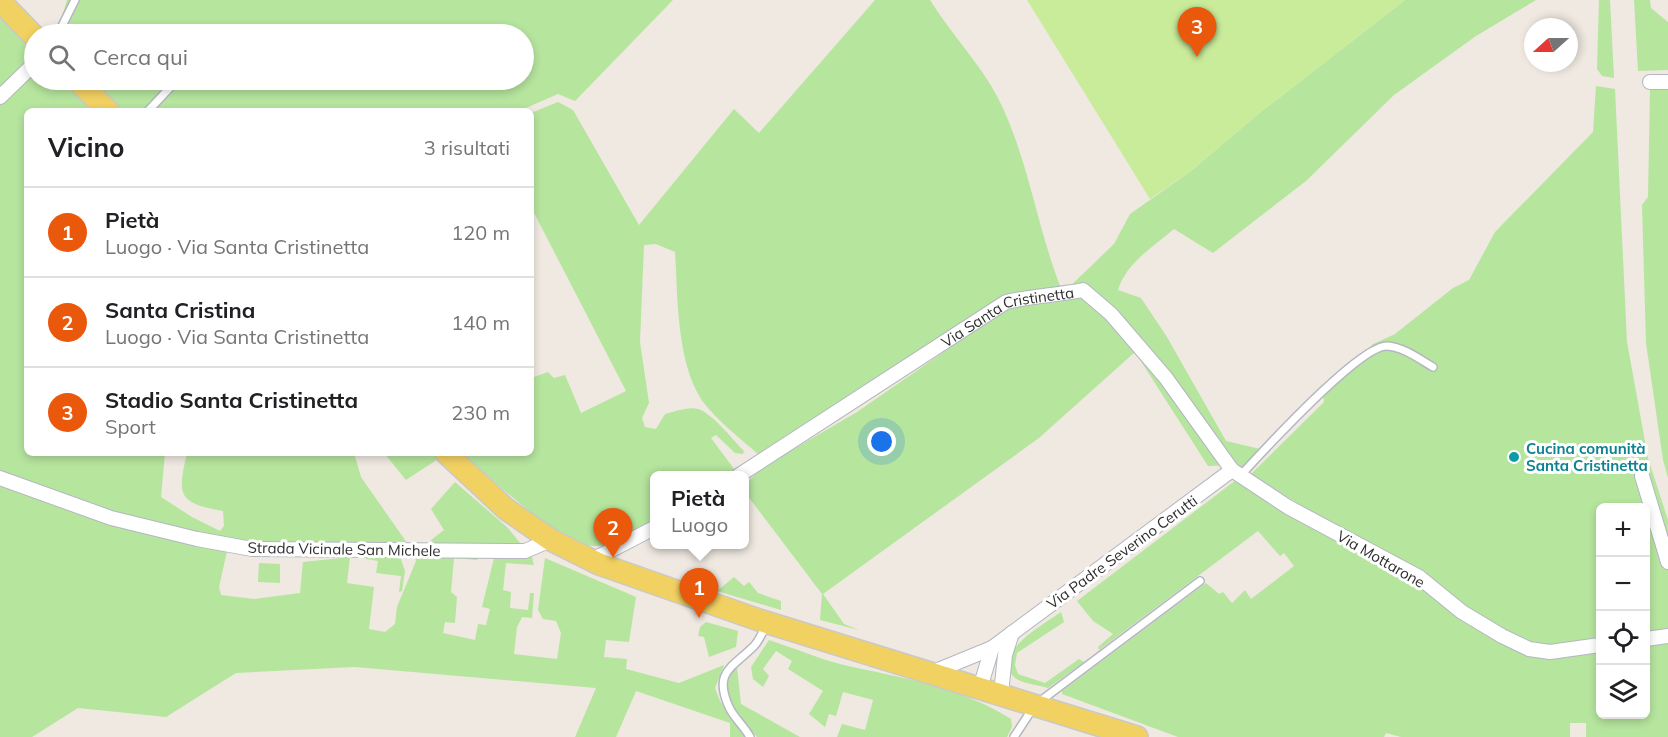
<!DOCTYPE html>
<html lang="it">
<head>
<meta charset="utf-8">
<style>
  body { margin:0; font-family:Mulish,sans-serif; background:#f6f6f6; color:#202124 }
  .controls { position:absolute; right:18px; bottom:18px; display:grid; overflow:hidden; border-radius:9px; box-shadow:0 3px 9px #0003 }
  .controls button { width:54px; height:54px; display:grid; place-items:center; padding:0; border:0; border-bottom:2px solid #e0e0e0; background:#fff; color:#202124; font:30px sans-serif }
  .compass { position:absolute; left:1524px; top:18px; width:54px; height:54px; border-radius:50%; background:#fff; box-shadow:0 3px 9px #0003; rotate:249deg }
  .you { position:absolute; left:882px; top:442px; width:21px; height:21px; margin:-15px; border:4px solid #fff; border-radius:50%; background:#1a73e8; box-shadow:0 0 0 9px #1a73e833 }
  .badge { display:grid; place-items:center; width:39px; height:39px; border-radius:50%; background:#ea580c; color:#fff; font-size:20px; font-weight:700 }
  .pin { position:absolute; translate:-50% -50px; filter:drop-shadow(0 2px 3px #0008) }
  .pin::after { content:''; position:absolute; top:32px; width:21px; height:18px; background:inherit; clip-path:polygon(0 0,100% 0,50% 100%) }
  .popup { position:absolute; left:650px; top:471px; width:99px; height:78px; box-sizing:border-box; display:grid; place-content:center; border-radius:9px; background:#fff; filter:drop-shadow(0 2px 4px #0005); font-size:20px; white-space:nowrap; color:#757577 }
  .popup b { font-size:22px; color:#202124 }
  .popup::after { content:''; position:absolute; left:50%; top:100%; margin-left:-12px; border:12px solid transparent; border-top-color:#fff }
  .list { margin:0; padding:0; list-style:none }
  h2 { display:flex; justify-content:space-between; align-items:center; height:78px; margin:0; padding:0 24px; font-size:26px }
  h2 small { font-size:20px; font-weight:400; color:#757577 }
  .list li { display:grid; grid-template-columns:39px 1fr auto; gap:18px; align-items:center; box-sizing:border-box; height:90px; padding:0 24px; border-top:2px solid #e0e0e0 }
  .list b { display:block; font-size:22px; white-space:nowrap }
  .list p { margin:0; font-size:20px; white-space:nowrap; color:#757577 }
  .list em { font-size:20px; font-style:normal; color:#757577 }
  .icon { flex:none; width:33px; height:33px; fill:none; stroke:currentColor; stroke-width:2; stroke-linecap:round; stroke-linejoin:round }
  .map { position:relative; flex:none; width:1668px; height:737px; overflow:hidden }
  .search { position:absolute; background:#fff; box-shadow:0 3px 9px #0003; left:24px; top:24px; width:510px; height:66px; display:flex; align-items:center; gap:15px; box-sizing:border-box; padding:0 21px; border-radius:33px; color:#757577; font-size:22px }
  .panel { position:absolute; background:#fff; box-shadow:0 3px 9px #0003; left:24px; top:108px; width:510px; height:348px; border-radius:9px }
  .map>svg:first-child { display:block }
  .green { fill:#b6e59e }
  .pitch { fill:#c9ec9a }
  .lines { fill:none; stroke-linecap:round; stroke-linejoin:round }
  .lane-casing { stroke:#b4b7c1; stroke-width:10 }
  .street-casing { stroke:#b4b7c1; stroke-width:16 }
  .primary-casing { stroke:#c9c9c9; stroke-width:24 }
  .lane { stroke:#fff; stroke-width:7 }
  .street { stroke:#fff; stroke-width:14 }
  .primary { stroke:#f2d163; stroke-width:21 }
  .culture-dot { fill:#0f9aa8; stroke:#fff; stroke-width:2 }
  .labels { text-anchor:middle; dominant-baseline:central; stroke-width:6; stroke-linejoin:round; paint-order:stroke }
  .street-label { font-size:15px; fill:#2e2e2e; stroke:#fff }
  .culture-label { font-size:15px; font-weight:bold; fill:#0d838f; stroke:#fff; text-anchor:start }
</style>
</head>
<body>
<div class="map">
<svg width="1668" height="737" viewBox="0 0 1668 737">
  <rect width="100%" height="100%" fill="#efe9e1"/>
  <path class="green" d="M67 0H673L575 101 558 94 519 111H121L89 80H524V34H68L59 27Z
    M875 0H930C951 34 979 62 998 98 1029 159 1037 230 1063 293L1114 244 1130 214 1191 171 1257 115 1405 0H1536L1476 36 1394 95 1306 181 1213 253 1174 229C1153 247 1126 263 1118 290L1141 298 1167 337 1226 441 1260 449 1241 468 1232 465 1208 466 1135 352 1039 438 823 594 844 624 859 630 820 620 822 594 744 491V485L763 467 857 412 1009 307 1055 302 1062 295 1032 293 828 409 759 455C742 440 723 425 708 408 676 372 678 298 675 252L656 244 644 245 640 342 649 403 642 418 645 427 656 429 665 414C674 412 688 406 698 409 711 412 734 441 744 451L743 454 735 453 716 435 711 438 737 473 733 476H654V524C636 532 613 547 593 546 562 545 486 475 463 453H531V378L548 372 554 378 565 375 581 413 626 391 531 207V113L558 102 573 110 639 225 734 109 759 133Z
    M1599 0H1610L1614 78 1602 76 1597 69Z
    M1634 0H1650L1651 8 1668 22V70L1638 71Z
    M0 15 34 50V80H63L94 111H27V453H165L161 497 192 517 220 531 224 526 223 511C178 503 177 496 187 453H354L361 477 407 543 267 544 219 538 227 551 219 587 221 595 254 599 300 593 303 562 350 557 347 583 374 587 369 629 385 632 395 624 397 607 416 561 415 557 478 556 477 560 454 558 451 592 457 597 455 623 445 622 443 633 475 640 478 624 486 625 490 609 482 607 494 558 532 557 534 565 506 563 503 590 511 592 510 608 528 610 530 593H534L532 618 522 617 517 627 514 654 557 659 561 633 556 621 543 619 538 610 545 558 636 597 629 642 606 640 604 657 627 659 626 669 679 683 724 665 715 688 720 701 746 737H730V723L636 691 616 737H575L596 688 355 667 236 673 166 717 78 708 32 737H0Z
    M1596 86 1615 89 1627 342 1648 458 1668 520V629L1646 633V508H1600V639C1558 645 1545 651 1504 633L1251 474 1324 402 1323 392 1373 344 1395 334 1453 288 1469 280 1495 232 1593 132Z
    M1650 89 1668 90V478L1663 460 1646 343 1642 205 1648 197Z
    M384 453H432L438 459 406 480Z
    M1236 480 1413 582 1461 615 1527 652 1600 649V714H1646V642L1668 639V737H1586V723H1570V737H1401L1386 733 1384 737H1178L1062 694V691L1206 583 1219 594 1223 592 1232 603 1245 590 1251 599 1294 566 1284 553 1280 556 1258 531 1099 650 1098 647 1113 634 1093 621 1077 601Z
    M455 482 508 528 520 543 433 545 431 540 444 530 431 509Z
    M399 554 405 571 402 591 399 592 401 576 376 573 378 561 366 559 367 555Z
    M259 563 280 564V583L258 582Z
    M734 577 744 586 749 582 758 593 781 601V610L717 591Z
    M1061 612 1064 622 1017 653 1015 665 1018 674 1045 683 1079 659 1084 662 1048 688C1038 685 1020 684 1013 676 992 652 1046 623 1061 612Z
    M706 622 738 631 736 647 709 657 704 637 698 636 700 627Z
    M769 640C794 648 819 659 844 665 902 678 961 687 1011 719L1012 727 1007 737H837L842 724 865 730 873 700 843 692 836 716 829 714 825 727 809 714 823 691 788 669 792 661 776 651 763 669 769 676 763 687 753 679 751 667Z
    M737 668 741 704 800 737H757C741 718 711 691 737 668Z"/>
  <path class="pitch" d="M1027 0H1405L1257 115 1191 171 1150 199Z"/>
  <g class="lines">
    <g class="lane-casing">
      <path id="lane" d="M58 34 75 0
        M148 111 177 80
        M1240 476C1262 452 1360 345 1387 346 1404 347 1419 359 1433 367
        M750 737C744 726 734 718 729 707 713 672 732 668 754 646 759 641 762 633 766 626
        M1014 737 1035 705 1200 581"/>
    </g>
    <g class="street-casing">
      <g id="street">
        <path d="M1650 82H1668"/>
        <path d="M0 97 34 64"/>
        <path id="s1" d="M738 476 1006 302C1032 296 1057 295 1083 290L1111 314 1166 378 1232 470 1288 507 1419 577 1462 612 1502 636 1529 649 1550 652 1600 645"/>
        <path d="M1642 476 1668 562"/>
        <path d="M0 478 111 518 197 539 252 549 525 551 551 540"/>
        <path d="M592 560 654 528"/>
        <path d="M1646 639 1668 636"/>
        <path d="M931 673 992 648 1232 470"/>
        <path d="M980 688 992 648"/>
        <path d="M1001 694 1005 655 1012 633"/>
      </g>
    </g>
    <g class="primary-casing">
      <path id="primary" d="M0 1 34 36
        M77 80 108 111
        M446 453 506 509 551 540 599 564 759 620 1137 737"/>
    </g>
    <use href="#lane" class="lane"/>
    <use href="#street" class="street"/>
    <use href="#primary" class="primary"/>
  </g>
  <circle class="culture-dot" cx="1514" cy="457" r="6"/>
  <g class="labels">
    <g class="street-label">
      <text stroke="none"><textPath href="#s1" startOffset="316">Via Santa Cristinetta</textPath></text>
      <text transform="translate(344 549) rotate(1)">Strada Vicinale San Michele</text>
      <text transform="translate(1122 552) rotate(-36)">Via Padre Severino Cerutti</text>
      <text transform="translate(1381 559) rotate(30)">Via Mottarone</text>
    </g>
    <g class="culture-label">
      <text x="1526" y="448">Cucina comunità<tspan x="1526" dy="17">Santa Cristinetta</tspan></text>
    </g>
  </g>
</svg>
<div class="controls">
<button>+</button>
<button>−</button>
<button><svg class="icon" aria-label="locate" viewBox="0 0 24 24"><circle cx="12" cy="12" r="6"/><path d="M12 2v4M12 18v4M2 12h4M18 12h4"/></svg></button>
<button><svg class="icon" aria-label="layers" viewBox="0 0 24 24"><path d="M12 4l9 5-9 5-9-5zM3 14l9 5 9-5"/></svg></button>
</div>
<svg class="compass" viewBox="-18 -18 36 36"><path d="M0-13l5 13h-10z" fill="#e53935"/><path d="M0 13l5-13h-10z" fill="#757577"/></svg>
<div class="you"></div>
<div class="pin badge" style="left:699px;top:618px">1</div>
<div class="popup"><b>Pietà</b>Luogo</div>
<div class="pin badge" style="left:613px;top:558px">2</div>
<div class="pin badge" style="left:1197px;top:57px">3</div>
<div class="search"><svg class="icon" aria-label="search" viewBox="0 0 24 24"><circle cx="10" cy="10" r="6"/><path d="M15 15l6 6"/></svg>Cerca qui</div>
<section class="panel">
<h2>Vicino<small>3 risultati</small></h2>
<ul class="list">
<li><span class="badge">1</span><div><b>Pietà</b><p>Luogo · Via Santa Cristinetta</p></div><em>120 m</em></li>
<li><span class="badge">2</span><div><b>Santa Cristina</b><p>Luogo · Via Santa Cristinetta</p></div><em>140 m</em></li>
<li><span class="badge">3</span><div><b>Stadio Santa Cristinetta</b><p>Sport</p></div><em>230 m</em></li>
</ul>
</section>
</div>
</body>
</html>
